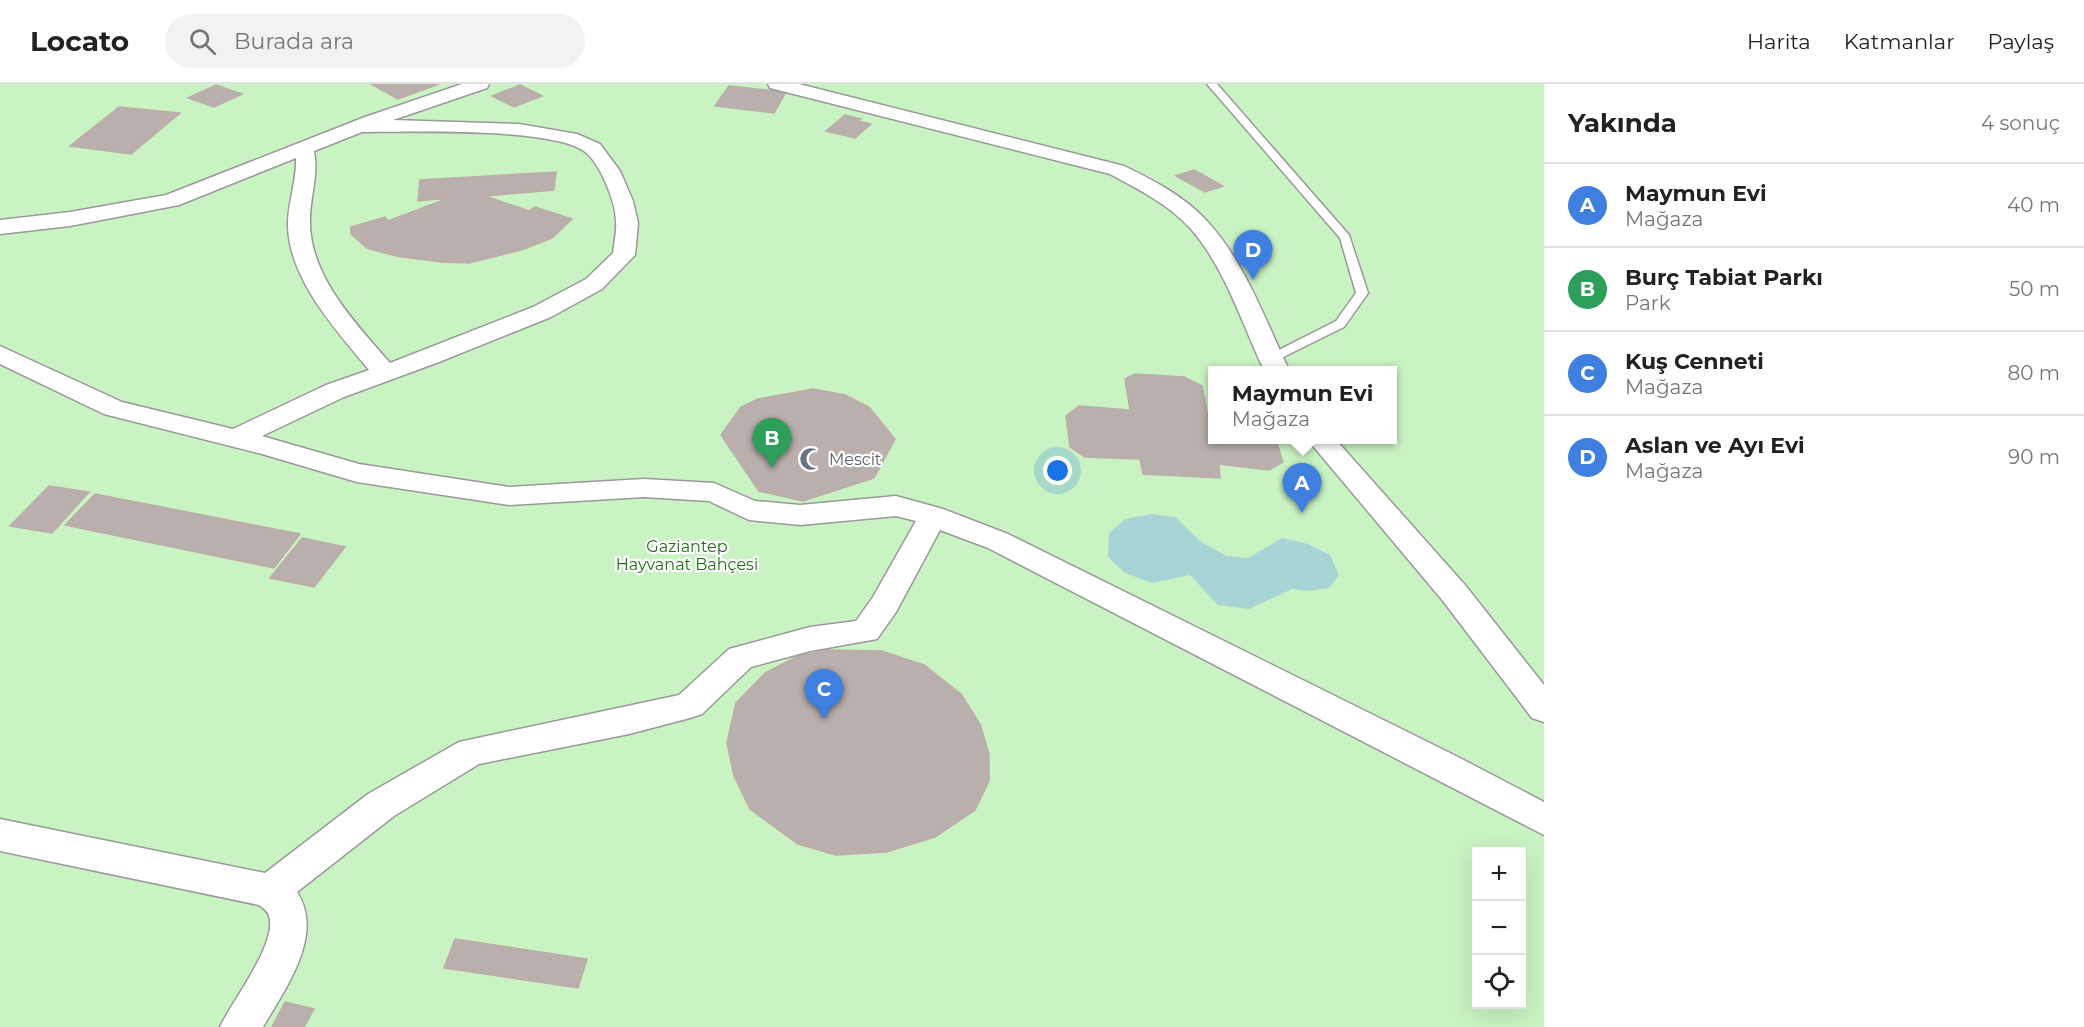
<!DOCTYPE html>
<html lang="tr">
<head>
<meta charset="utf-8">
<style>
  body { margin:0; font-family:Montserrat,sans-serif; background:#f2f2f2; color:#222 }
  .controls { position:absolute; right:18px; bottom:18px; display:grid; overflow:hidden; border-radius:0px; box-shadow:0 6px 24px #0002 }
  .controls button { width:54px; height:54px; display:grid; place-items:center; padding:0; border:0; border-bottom:2px solid #e0e0e0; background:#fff; color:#222; font:30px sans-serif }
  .you { position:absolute; left:1058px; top:387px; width:21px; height:21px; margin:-15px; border:4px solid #fff; border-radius:50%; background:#1a73e8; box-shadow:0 0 0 9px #1a73e833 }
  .badge { display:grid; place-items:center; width:39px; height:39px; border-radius:50%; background:#b45309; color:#fff; font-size:20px; font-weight:700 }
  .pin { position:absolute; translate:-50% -50px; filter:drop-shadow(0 2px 3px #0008) }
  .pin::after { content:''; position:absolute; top:32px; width:21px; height:18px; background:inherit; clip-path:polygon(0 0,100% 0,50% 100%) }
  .popup { position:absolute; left:1208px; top:282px; width:189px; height:78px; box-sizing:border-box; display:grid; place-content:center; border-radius:0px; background:#fff; filter:drop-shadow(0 2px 4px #0005); font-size:20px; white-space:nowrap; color:#767676 }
  .popup b { font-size:22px; color:#222 }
  .popup::after { content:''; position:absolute; left:50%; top:100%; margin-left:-12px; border:12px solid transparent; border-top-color:#fff }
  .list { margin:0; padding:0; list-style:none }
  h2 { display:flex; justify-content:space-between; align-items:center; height:78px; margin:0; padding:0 24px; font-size:26px }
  h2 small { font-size:20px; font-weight:400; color:#767676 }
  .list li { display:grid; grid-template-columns:39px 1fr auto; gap:18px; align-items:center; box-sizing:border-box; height:84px; padding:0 24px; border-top:2px solid #e0e0e0 }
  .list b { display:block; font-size:22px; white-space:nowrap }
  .list p { margin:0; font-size:20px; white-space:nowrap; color:#767676 }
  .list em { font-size:20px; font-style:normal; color:#767676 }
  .icon { flex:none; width:33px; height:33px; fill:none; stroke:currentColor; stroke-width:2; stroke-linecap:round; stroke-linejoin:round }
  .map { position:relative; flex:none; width:1544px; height:943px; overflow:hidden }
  header { display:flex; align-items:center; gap:36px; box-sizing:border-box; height:84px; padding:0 30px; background:#fff; border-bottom:2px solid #e0e0e0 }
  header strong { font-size:28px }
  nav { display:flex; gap:33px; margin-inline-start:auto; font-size:21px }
  .search { width:420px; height:54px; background:#f2f2f2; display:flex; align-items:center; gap:15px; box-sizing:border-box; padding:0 21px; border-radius:33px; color:#767676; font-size:22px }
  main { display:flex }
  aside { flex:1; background:#fff }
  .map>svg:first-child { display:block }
  .park { fill:#caf3c3; fill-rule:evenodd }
  .water { fill:#a7d5d6 }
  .building { fill:#b9afac; stroke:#bcaca7; stroke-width:1.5 }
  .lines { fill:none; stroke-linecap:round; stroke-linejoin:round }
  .service-casing { stroke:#999; stroke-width:3 }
  .minor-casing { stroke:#999; stroke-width:3 }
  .service { fill:#fff; fill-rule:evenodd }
  .minor { fill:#fff; fill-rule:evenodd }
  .labels { text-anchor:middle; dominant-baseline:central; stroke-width:4.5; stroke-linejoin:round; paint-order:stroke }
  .worship-label { font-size:16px; fill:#5b616d; stroke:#fff; text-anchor:start }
  .park-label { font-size:16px; fill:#226e16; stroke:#fff }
</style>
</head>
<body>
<header>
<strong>Locato</strong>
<div class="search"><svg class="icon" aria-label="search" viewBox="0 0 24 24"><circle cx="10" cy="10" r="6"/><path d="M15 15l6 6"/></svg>Burada ara</div>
<nav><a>Harita</a><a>Katmanlar</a><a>Paylaş</a></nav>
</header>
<main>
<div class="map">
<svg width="1544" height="943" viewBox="0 0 1544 943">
  <rect width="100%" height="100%" fill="#ece7e3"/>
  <path class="park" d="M0 0H1544V943H0ZM1212 286H1392V356H1212ZM1476 768H1522V920H1476Z"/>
  <path class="water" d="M1152 430 1175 433 1201 458 1227 472 1248 474 1282 454 1308 460 1330 471 1339 491 1329 504 1308 507 1292 505 1249 525 1218 521 1190 491 1152 499 1125 489 1108 473 1109 449 1125 435Z"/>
  <path class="building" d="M371 0H439L398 15Z
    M216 1 242 10 214 23 188 14Z
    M520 1 542 12 514 23 492 12Z
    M729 2 786 8 774 29 715 22Z
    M119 23 180 29 131 70 70 62Z
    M845 31 861 35 858 37 871 40 855 54 826 47Z
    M1194 86 1223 102 1205 108 1176 92Z
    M556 88 554 106 485 112 529 127 535 123 572 135 552 154 521 166 469 179 441 178 396 172 367 164 351 150V143L385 133 388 137 449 114 418 117 420 96Z
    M1135 290 1184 293 1202 302 1208 333 1212 334V356H1276L1283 378 1269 386 1219 380 1220 394 1143 390 1140 375 1085 373 1070 363 1066 332 1079 322 1130 326 1125 295Z
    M813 305 845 311 869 323 895 355 874 394 803 417 759 407 721 351 741 323 758 315Z
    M49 402 89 408 52 449 10 442Z
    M95 410 300 450 274 484 65 441Z
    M302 454 345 463 314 503 270 494Z
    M828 566 881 567 924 581 961 610 980 640 989 670V697L975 726 935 753 886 768 836 771 798 760 750 725 734 692 727 659 736 619 765 589 798 572Z
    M455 855 587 875 578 904 444 884Z
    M285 918 314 925 304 943H272Z"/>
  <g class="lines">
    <g class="service-casing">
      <path id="service" d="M1207 0H1217L1349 151 1368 209 1344 243 1271 279 1267 278V272L1336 237 1356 209 1340 154Z"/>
    </g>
    <g class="minor-casing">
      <path id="minor" d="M462 0H489L487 4 393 36 519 40 577 50 600 60 620 87 633 117 638 139 635 171 602 205 551 233 439 278 344 313 262 352 359 380 509 403 644 395 714 399 755 417 800 421 896 412 943 425 1008 450 1458 673 1544 718V751L988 464 940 446 896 528 877 555 810 567 751 583 702 630 690 634 629 650 479 680 394 732 297 808C325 851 285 905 263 943H220C232 917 278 859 269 832 268 827 263 824 259 821L0 767V735L265 789 368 710 459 658 679 611 729 565 810 543 856 537 873 513 916 437 896 432 800 441 749 436 709 417 644 413 509 421 357 398 262 370 104 330 0 280V262L122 318 233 345 326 301 369 286C337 247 290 197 288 143 287 120 297 98 296 74L179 121 70 142 0 150V136L70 128 166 111 365 33ZM362 48C409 48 549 43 584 67 600 78 616 119 616 137 617 148 614 159 613 169L586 195 533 223 390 279C357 241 311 194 310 140 309 115 319 92 314 67Z
        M768 0H799L1124 82C1153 96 1182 111 1204 134 1244 175 1265 236 1289 286H1264C1242 240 1225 183 1190 144 1168 120 1138 105 1110 90L770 4Z
        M1308 356H1336L1465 501 1544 601V638L1532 634 1443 517Z"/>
    </g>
    <use href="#service" class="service"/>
    <use href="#minor" class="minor"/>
  </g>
  <defs>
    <g id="mosque-bare" transform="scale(1.8)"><path d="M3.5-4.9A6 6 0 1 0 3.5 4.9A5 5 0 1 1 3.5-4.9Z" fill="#6b7280" stroke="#fff" stroke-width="2.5" paint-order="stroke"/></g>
  </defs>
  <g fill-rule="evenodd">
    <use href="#mosque-bare" x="811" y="375"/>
  </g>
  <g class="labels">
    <g class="worship-label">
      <text x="829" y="375">Mescit</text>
    </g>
    <g class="park-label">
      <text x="687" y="462">Gaziantep<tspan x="687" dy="18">Hayvanat Bahçesi</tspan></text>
    </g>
  </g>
</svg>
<div class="controls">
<button>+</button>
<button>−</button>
<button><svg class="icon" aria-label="locate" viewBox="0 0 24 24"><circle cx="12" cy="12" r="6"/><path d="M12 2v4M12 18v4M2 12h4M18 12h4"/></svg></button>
</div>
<div class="you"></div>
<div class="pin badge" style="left:1302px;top:429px;background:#3f7fe0">A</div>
<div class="popup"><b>Maymun Evi</b>Mağaza</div>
<div class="pin badge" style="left:772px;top:384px;background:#2e9e5b">B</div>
<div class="pin badge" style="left:824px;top:635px;background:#3f7fe0">C</div>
<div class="pin badge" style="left:1253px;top:196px;background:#3f7fe0">D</div>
</div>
<aside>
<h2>Yakında<small>4 sonuç</small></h2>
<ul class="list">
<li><span class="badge" style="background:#3f7fe0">A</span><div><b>Maymun Evi</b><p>Mağaza</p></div><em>40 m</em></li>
<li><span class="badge" style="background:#2e9e5b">B</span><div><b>Burç Tabiat Parkı</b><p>Park</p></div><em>50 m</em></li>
<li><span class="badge" style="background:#3f7fe0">C</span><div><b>Kuş Cenneti</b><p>Mağaza</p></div><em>80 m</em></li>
<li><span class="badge" style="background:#3f7fe0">D</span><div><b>Aslan ve Ayı Evi</b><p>Mağaza</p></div><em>90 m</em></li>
</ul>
</aside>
</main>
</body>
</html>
